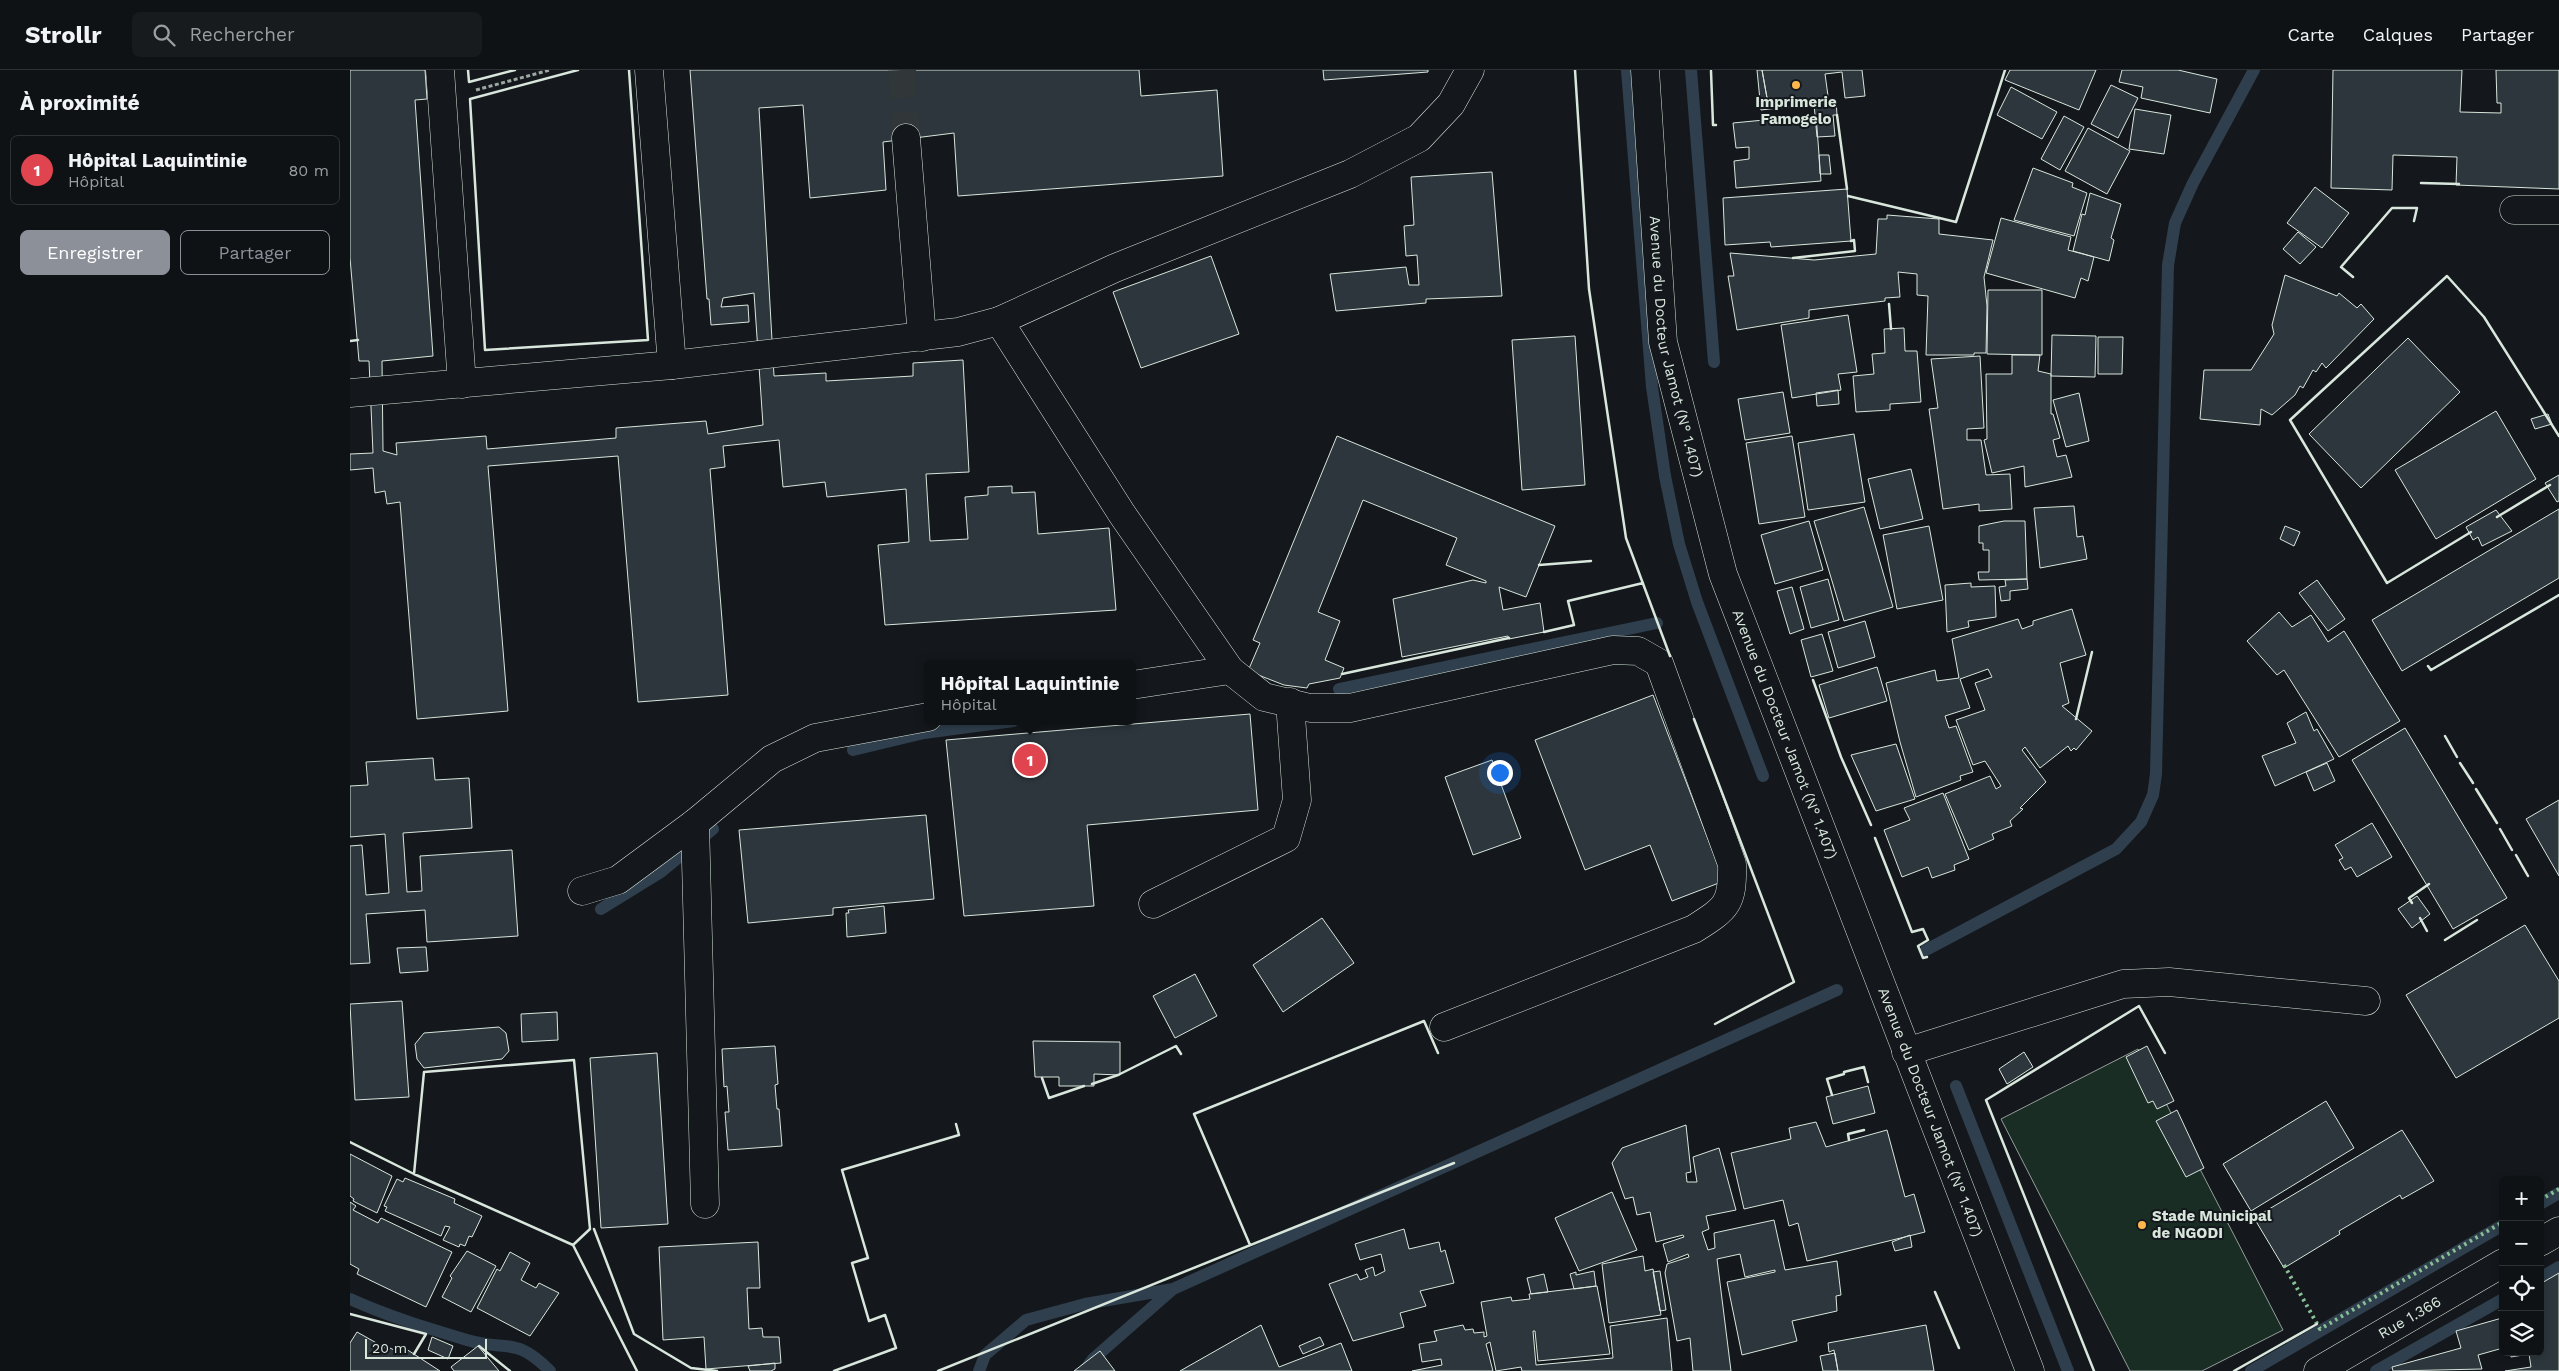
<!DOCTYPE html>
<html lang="fr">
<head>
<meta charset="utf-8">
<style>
  body { margin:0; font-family:"Work Sans",sans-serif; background:#181b1e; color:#f1f3f6 }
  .controls { position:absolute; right:15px; bottom:15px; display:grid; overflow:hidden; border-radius:8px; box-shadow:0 2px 8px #0003 }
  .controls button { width:45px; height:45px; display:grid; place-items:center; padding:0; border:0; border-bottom:1px solid #2f3234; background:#0f1215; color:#f1f3f6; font:25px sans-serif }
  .scale { position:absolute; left:15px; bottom:12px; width:122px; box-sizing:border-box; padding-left:5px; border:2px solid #d8e6dc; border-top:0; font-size:14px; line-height:18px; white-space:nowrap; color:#d8e6dc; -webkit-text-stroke:4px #14181c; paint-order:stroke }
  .you { position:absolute; left:1149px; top:702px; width:18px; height:18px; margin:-12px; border:4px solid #fff; border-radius:50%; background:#1a73e8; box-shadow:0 0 0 8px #1a73e833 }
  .badge { display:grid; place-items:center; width:32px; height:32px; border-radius:50%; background:#8c9099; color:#fff; font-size:16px; font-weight:700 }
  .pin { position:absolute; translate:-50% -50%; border:2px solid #fff; box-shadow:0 1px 5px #0006 }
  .popup { position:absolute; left:574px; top:590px; width:212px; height:65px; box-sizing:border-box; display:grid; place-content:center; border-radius:8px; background:#0f1215; filter:drop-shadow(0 1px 4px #0005); font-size:16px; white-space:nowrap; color:#9b9ea0 }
  .popup b { font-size:19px; color:#f1f3f6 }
  .popup::after { content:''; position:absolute; left:50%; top:100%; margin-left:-10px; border:10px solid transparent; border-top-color:#0f1215 }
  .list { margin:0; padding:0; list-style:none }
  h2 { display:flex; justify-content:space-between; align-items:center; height:65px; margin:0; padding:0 20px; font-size:21px }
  h2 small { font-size:16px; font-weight:400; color:#9b9ea0 }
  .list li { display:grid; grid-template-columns:32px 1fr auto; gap:15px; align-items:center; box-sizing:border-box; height:70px; margin:0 10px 10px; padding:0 10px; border:1px solid #2f3234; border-radius:8px }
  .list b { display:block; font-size:19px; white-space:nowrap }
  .list p { margin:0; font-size:16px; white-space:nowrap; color:#9b9ea0 }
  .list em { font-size:16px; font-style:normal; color:#9b9ea0 }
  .actions { display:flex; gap:10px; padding:15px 20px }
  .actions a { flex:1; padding:11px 0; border:1px solid #8c9099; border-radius:8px; text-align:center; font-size:18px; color:#8c9099 }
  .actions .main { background:#8c9099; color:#fff }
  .icon { flex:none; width:28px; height:28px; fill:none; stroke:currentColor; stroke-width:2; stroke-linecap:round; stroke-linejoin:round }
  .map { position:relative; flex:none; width:2209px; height:1301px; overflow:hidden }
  header { display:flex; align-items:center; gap:30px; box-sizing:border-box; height:70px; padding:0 25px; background:#0f1215; border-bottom:1px solid #2f3234 }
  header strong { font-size:24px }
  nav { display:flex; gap:28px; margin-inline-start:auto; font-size:18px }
  .search { width:350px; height:45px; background:#181b1e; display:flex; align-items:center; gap:12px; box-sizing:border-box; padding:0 18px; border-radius:8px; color:#9b9ea0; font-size:19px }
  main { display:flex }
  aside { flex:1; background:#0f1215 }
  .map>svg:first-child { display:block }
  .green { fill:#1a2d24; stroke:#939e99 }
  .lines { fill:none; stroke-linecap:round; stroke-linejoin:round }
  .stream { stroke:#2f3f4d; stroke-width:12 }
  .building { fill:#2c363c; stroke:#d8e6dc }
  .minor-tunnel { stroke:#313739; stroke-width:28; stroke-dasharray:28 14; stroke-linecap:butt }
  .minor-casing { stroke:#d8e6dc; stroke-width:29 }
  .major-casing { stroke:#d8e6dc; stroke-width:29 }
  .path { stroke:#9da8a2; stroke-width:3; stroke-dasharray:4 2.5; stroke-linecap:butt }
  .minor { stroke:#14181c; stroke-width:28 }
  .major { stroke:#14181c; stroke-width:28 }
  .hedge { stroke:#8ac095; stroke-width:4; stroke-dasharray:2.5 4; stroke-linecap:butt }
  .wall { stroke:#d8e6dc; stroke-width:2.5 }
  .poi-dot { fill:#ffb74d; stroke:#14181c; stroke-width:2 }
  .labels { text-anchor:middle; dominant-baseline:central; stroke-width:4; stroke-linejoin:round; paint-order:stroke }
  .poi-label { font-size:15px; font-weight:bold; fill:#d8e6dc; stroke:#14181c }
  .street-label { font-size:15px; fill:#d8e6dc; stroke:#14181c }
</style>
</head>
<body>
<header>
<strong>Strollr</strong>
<div class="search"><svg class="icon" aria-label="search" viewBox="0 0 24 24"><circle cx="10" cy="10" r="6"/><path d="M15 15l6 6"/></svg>Rechercher</div>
<nav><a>Carte</a><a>Calques</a><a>Partager</a></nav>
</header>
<main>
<aside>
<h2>À proximité<small></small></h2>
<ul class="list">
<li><span class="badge" style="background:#e0444e">1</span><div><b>Hôpital Laquintinie</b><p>Hôpital</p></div><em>80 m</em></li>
</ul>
<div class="actions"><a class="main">Enregistrer</a><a>Partager</a></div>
</aside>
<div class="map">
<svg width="2209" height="1301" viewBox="0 0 2209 1301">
  <rect width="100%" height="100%" fill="#14181c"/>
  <path class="green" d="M1788 979 1933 1260 1852 1301H1780L1651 1049Z"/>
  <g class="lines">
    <path class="stream" d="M1277 0 1302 317 1315 406 1329 474 1347 532 1413 706
      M1341 0 1364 292
      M989 619 1307 553
      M503 680 574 663 663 651
      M251 839 311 802 363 759
      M1576 880 1766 779 1791 752 1803 725 1806 704 1818 195 1825 153 1843 113 1904 0
      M1606 1016 1718 1301
      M2190 1134 2209 1123
      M2190 1208 2209 1197
      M0 1229C37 1246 77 1258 117 1270 157 1282 164 1265 200 1301
      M629 1301 635 1285 676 1250 735 1234 823 1219 1487 920
      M734 1301 743 1289 823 1219
      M1901 1301 2153 1155
      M2026 1301 2153 1229"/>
  </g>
  <path class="building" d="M0 0H75L77 29 65 30 83 286 32 291 33 381 47 385 46 373 136 366 137 379 266 368V358L356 351 358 364 413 355 404 223 373 228 371 237 398 235 399 252 361 255 359 229H357L340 0H789L791 26 867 20 873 106 608 126 604 63 533 72 536 120 460 128 453 35 409 38 424 306 476 303V311L563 306V293L613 290 619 402 576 404 580 471 618 469 615 427 638 425V417L662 416V423L685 422 688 464 759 458 766 540 535 555 528 475 559 472 556 419 477 427 475 412 433 417 429 370 373 376 375 397 360 399 378 625 288 632 268 386 138 396 158 641 67 649 50 432 37 434 35 421 25 423 23 398 0 400V384L23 383 19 291H9L0 188Z
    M973 0H1078V2L974 10Z
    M1407 0H1412L1419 39 1411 40Z
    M1412 0H1512L1515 26 1495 28 1492 2 1475 4 1479 33 1419 39Z
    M1660 0H1746L1729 40 1655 10Z
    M1772 0H1828L1867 9 1860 43 1791 28 1793 17 1769 12Z
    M1983 0H2112L2110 42 2151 43V33H2147L2146 0H2209V119L2106 115 2107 87 2043 85 2042 120 1981 118Z
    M1761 15 1788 28 1768 68 1741 54Z
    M1661 17 1707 42 1692 69 1647 45Z
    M1478 30H1486L1487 45H1483L1485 66 1467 67 1464 34 1479 33Z
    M1785 39 1821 45 1814 84 1779 79Z
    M1466 45 1471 111 1386 118 1384 91 1399 89V77L1386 78 1383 53Z
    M1714 46 1734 57 1710 100 1691 89Z
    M1738 58 1780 81 1757 124 1715 101Z
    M1469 85H1479L1481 104H1470Z
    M1683 98 1723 113 1722 117 1737 123 1724 166 1664 150Z
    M1142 102 1152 226 1076 229V233L986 241 980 204 1056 197 1059 215H1069L1067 185 1056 186 1054 156 1064 155 1061 107Z
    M1965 117 1999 143 1972 178 1937 153Z
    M1497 119 1501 171 1421 177 1420 172 1375 175 1373 128Z
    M1740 123 1771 134 1761 168 1764 170 1759 191 1723 181 1732 144 1735 145Z
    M1537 145 1589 149V164L1643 170 1634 207 1637 236 1636 283H1624V285H1576L1578 226 1567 225V204L1548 202 1550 227 1535 228V231L1459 240V248L1387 260 1378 206H1384L1380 183 1464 190 1526 184 1528 149H1537Z
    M1651 148 1721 167 1718 180 1744 187 1738 211 1731 208 1725 228 1636 203Z
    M1948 162 1966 177 1950 194 1933 179Z
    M861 186 889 264 791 298 763 222Z
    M1935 205 1987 226 1989 223 2007 238 2011 234 2024 249 1976 298 1972 293 1966 302 1963 300 1953 318 1950 316 1945 325 1922 345 1911 339 1910 355 1850 349 1854 300H1901L1924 264 1922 255Z
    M1638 220H1692V285L1637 284Z
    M1498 245 1507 302 1488 304 1491 320 1442 328 1431 255Z
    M1554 258 1555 281H1567L1571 332 1540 334V340L1506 342 1503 306 1524 304 1522 284 1535 283 1534 259Z
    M1702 265 1746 266 1745 307 1701 306Z
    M1225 266 1235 415 1172 420 1162 270Z
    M1748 267H1773L1772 304H1748Z
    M2058 268 2110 322 2011 418 1959 364Z
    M1662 285H1690L1688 301 1701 304V344H1703L1710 368 1703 370 1707 387 1716 385 1722 407 1675 417 1674 396 1642 403 1634 370 1637 369 1636 304H1662Z
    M1630 286 1634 358 1617 359V370H1631L1636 405 1660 404 1662 439 1629 441V434L1593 439 1579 339 1588 338 1581 289Z
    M1488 320 1489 334 1467 336 1466 323Z
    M1433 322 1440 363 1395 370 1388 329Z
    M1729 323 1739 371 1716 377 1703 330Z
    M2146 341 2186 409 2086 469 2045 400Z
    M2198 344 2202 354 2185 359 2181 349Z
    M1504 364 1515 432 1458 440 1448 373Z
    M987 366 1205 456 1176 527 1149 517 1153 540 1190 533 1194 562 1159 569 1158 566 1052 587 1043 529 1123 510 1136 513V511L1096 495 1107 468 1013 430 968 542 990 551 975 590 994 598 990 608 959 614 957 618 934 615 898 601 910 573 903 570Z
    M1442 366 1455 447 1409 454 1396 373Z
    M1561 399 1573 449 1530 459 1518 409Z
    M2209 405V431L2207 432 2195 413Z
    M1724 436 1727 467 1733 466 1737 489 1690 498 1684 438Z
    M1514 437 1543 537 1494 551 1464 451Z
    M2209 439V508L2052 601 2022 550Z
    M2146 440 2162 461 2132 476 2128 467 2123 470 2116 457Z
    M1459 451 1473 500 1425 514 1411 465Z
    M1654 451H1675L1677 509 1629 510 1628 502H1639V480H1633V473H1629V456Z
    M1579 456 1593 530 1547 539 1533 465Z
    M1935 456 1950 462 1944 476 1930 469Z
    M1478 509 1489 550 1461 558 1450 517Z
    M1677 509 1678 519 1660 521V530L1651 531 1649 517 1656 516 1655 510Z
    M1967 510 1995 549 1978 561 1949 523Z
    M1621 513V517L1645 516 1646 547 1618 551 1619 557 1597 562 1595 515Z
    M1442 517 1454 559 1440 564 1427 521Z
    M1722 539 1736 585 1710 593 1719 633 1712 636 1742 661 1726 680 1724 678 1721 681 1718 676 1690 698 1675 677 1672 680 1696 712 1670 738 1673 739 1660 751 1662 756 1642 764 1644 769 1619 780 1595 724 1640 706 1646 719 1651 716 1635 691 1623 695 1606 650 1635 640 1625 613 1642 607 1638 599 1610 609 1620 638 1595 646 1599 658 1606 656 1623 702 1610 706 1611 710 1566 727 1550 672 1536 613 1585 600 1587 611 1609 608 1602 569 1668 549 1672 559 1683 555V551Z
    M1929 542 1942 557 1961 545 1978 572 1994 561 2050 651 1989 687 1934 600 1927 605 1897 571Z
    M1515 551 1525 587 1488 598 1478 562Z
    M1472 564 1483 601 1461 607 1451 570Z
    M1527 597 1537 631 1479 648 1469 615Z
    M1303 625 1374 811 1322 831 1300 775 1235 800 1185 670Z
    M1956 642 1964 661 1967 659 1984 689 1925 716 1912 686 1946 673 1937 653Z
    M900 644 908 740 737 755 744 836 614 846 596 670Z
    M2055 658 2157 828 2103 859 2002 690Z
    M1546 674 1565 729 1526 741 1501 685Z
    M83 688 85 710 119 708 122 758 53 763 57 822 72 821 70 786 162 780 168 866 77 872 75 840 16 844 20 893 0 894V776L12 775 16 825 39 823 35 764 0 767V716L18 715 16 692Z
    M1142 690 1171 768 1123 785 1095 707Z
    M1977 693 1985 711 1964 721 1956 702Z
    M1593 723 1619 789 1604 795 1605 800 1582 808 1578 797 1552 807 1534 760 1560 750 1554 738Z
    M2209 730V806L2176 749Z
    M576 745 584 829 483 838V845L398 853 389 760Z
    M2022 753 2042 787 2007 807 2001 797 1995 800 1989 790 1993 788 1985 775Z
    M2067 826 2080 844 2062 858 2048 839Z
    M534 836 536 863 497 867 496 843H499L498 840Z
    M972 848 1004 893 933 942 903 895Z
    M2175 855 2209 911V948L2106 1008 2056 925Z
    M76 877 78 901 50 903 47 878Z
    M845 904 867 946 825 968 803 926Z
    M52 931 59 1027 5 1030 0 934Z
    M207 942 208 970 172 972 171 944Z
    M149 957 156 963 159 981 152 989 74 998 67 989 65 974 74 963Z
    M683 971 770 972V1005L744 1004V1016H709V1007H685Z
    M425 976 428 1014 425 1015 427 1039H429L432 1076 378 1080 375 1042H379L377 1016 374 1017 372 979Z
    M1797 976 1824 1031 1807 1039 1803 1031 1798 1033 1776 987Z
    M1674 982 1683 997 1657 1014 1649 999Z
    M307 983 318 1154 251 1158 240 988Z
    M1518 1016 1525 1043 1483 1054 1476 1027Z
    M1976 1031 2004 1078 1901 1141 1873 1094Z
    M1827 1040 1854 1098 1836 1107 1806 1051Z
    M1466 1052 1476 1077 1537 1060 1555 1127 1564 1124 1575 1162 1457 1191 1448 1153 1439 1156 1433 1130 1394 1139 1381 1083 1441 1069 1439 1058Z
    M1336 1055 1341 1102 1336 1103 1337 1112H1347L1343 1087 1369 1078 1386 1140 1356 1146 1359 1159 1352 1162 1358 1180 1365 1178 1364 1163 1424 1150 1435 1200 1487 1191 1491 1225 1486 1226 1487 1241 1442 1251 1447 1271 1392 1285 1377 1212 1425 1202V1200L1395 1207 1390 1184 1367 1189 1381 1301H1343L1340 1268 1327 1271 1315 1203 1317 1194 1339 1187 1338 1184 1318 1192 1313 1174 1334 1167 1333 1165 1306 1172 1300 1142 1287 1145 1283 1127 1275 1129 1262 1093 1272 1078Z
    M2052 1060 2084 1111 2052 1129 2050 1125 1989 1161 1990 1164 1934 1198 1904 1148Z
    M0 1084 42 1106 27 1143 3 1131 4 1129 0 1126Z
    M55 1108 105 1129 104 1133 132 1146 122 1167 119 1166 115 1176 110 1174 109 1177 93 1170 100 1157 95 1156 91 1166 35 1141 37 1137 34 1136 47 1109 53 1112Z
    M1262 1122 1287 1180 1229 1201 1205 1148Z
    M0 1132 6 1136 3 1140 28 1153 31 1148 102 1182 76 1237 7 1204 9 1199 0 1194Z
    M1054 1159 1059 1179 1089 1172 1091 1182 1095 1180 1104 1213 1070 1221 1076 1236 1050 1243 1054 1257 1003 1271 979 1214 1007 1204 1010 1210 1018 1207 1015 1200 1023 1197 1025 1206 1035 1201 1031 1184 1010 1190 1005 1174Z
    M1560 1165 1562 1177 1545 1181 1542 1172Z
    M408 1172 410 1218H397L399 1259 412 1258 413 1267H429L431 1293 356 1299 354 1267 313 1270 309 1177Z
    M117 1181 146 1196 121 1242 92 1227 102 1208 100 1206Z
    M160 1182 180 1193 171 1210 186 1218 189 1213 209 1223 180 1266 127 1238 147 1199 150 1201Z
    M1293 1186 1295 1201 1303 1199 1311 1245 1259 1253 1252 1194Z
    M1244 1201 1246 1216 1224 1219 1220 1204 1226 1202V1205Z
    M1310 1201 1316 1240 1310 1241 1303 1202Z
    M2209 1203V1301H2155L2181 1297 2179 1284 2161 1287 2160 1282H2190V1214Z
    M1194 1204 1198 1222 1181 1224 1177 1208Z
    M1247 1216 1260 1284 1188 1291 1185 1261H1183L1186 1295 1263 1288 1260 1256 1317 1248 1322 1301H1172L1171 1297 1146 1301 1140 1272 1136 1274 1143 1301H1062L1092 1295 1091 1289 1072 1292 1069 1274 1087 1271 1084 1261 1113 1255 1115 1260 1123 1259 1124 1263 1134 1262V1267L1137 1266 1131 1232 1161 1227 1162 1231 1180 1229 1179 1224Z
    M2153 1238V1278L2128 1285 2132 1299 2043 1301 2042 1297 2111 1278 2106 1261 2152 1248 2149 1240Z
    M911 1255 929 1297 991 1273 1002 1301H830Z
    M1576 1255 1584 1301H1488L1484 1280 1479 1282 1478 1273Z
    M7 1262 39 1280 40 1278 48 1282 53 1277 90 1301H0V1273Z
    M82 1267 103 1276 98 1289 78 1280Z
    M970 1267 974 1275 953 1284 949 1276Z
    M128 1276 149 1301H104L101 1297Z
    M750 1281 765 1301H724Z
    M1485 1283 1488 1301H1473L1470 1286Z
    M425 1293V1299L421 1301H400L398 1296Z"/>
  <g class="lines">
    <path class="minor-tunnel" d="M552 0 556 68"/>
    <g class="minor-casing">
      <g id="minor">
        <path d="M90 0 112 314"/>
        <path d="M299 0 322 295"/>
        <path d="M556 68 572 267"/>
        <path d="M2164 140H2209"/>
        <path d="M649 251 772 444 880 600 914 627 960 638H1000L1263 580 1288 581 1309 593 1382 794C1383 834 1377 838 1344 859L1094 957"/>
        <path d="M0 323 322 295 608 262 649 251 765 198 1000 104 1069 68 1101 34 1120 0"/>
        <path d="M782 615 880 600"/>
        <path d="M345 753 355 1134"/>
        <path d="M232 821 268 810 345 753 422 689 465 668 578 647"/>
        <path d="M803 834 936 768 947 730 940 632"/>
        <path d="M1556 982 1773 914 1819 912 2016 931"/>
        <path d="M2190 1172 2209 1161"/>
        <path id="s1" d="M1968 1301 2153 1193"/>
      </g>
    </g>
    <g class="major-casing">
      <g id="major">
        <path id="s2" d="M1295 0 1313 272 1373 504 1680 1301"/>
      </g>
    </g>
    <path class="path" d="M126 20 200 0"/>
    <use href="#minor" class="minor"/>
    <use href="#major" class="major"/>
    <path class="hedge" d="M2190 1130 2209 1119
      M1934 1195 1970 1259 2153 1152"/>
    <path class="wall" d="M118 0 119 12 165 0
      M228 0 120 29 135 280 298 270 279 0
      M1225 0 1239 219 1276 468 1320 586
      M1361 1 1363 55H1366
      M1487 45 1497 119
      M2071 113 2109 114
      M1498 126 1606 152 1655 0
      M1443 188 1505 181 1504 170 1501 171
      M2003 207 1991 197 2042 138H2067L2064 151
      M1539 234 1541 259
      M0 271 8 270
      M2147 447 2200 415
      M2121 462 2037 513 1940 350 2097 206 2134 247 2209 366
      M1189 495 1241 491
      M1194 562 1224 555 1218 531 1293 513
      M2078 596 2081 600 2209 525
      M992 604 1159 568
      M1463 610 1491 687 1521 755
      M1344 649 1444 912 1365 954
      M1726 649 1742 582
      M2095 666 2107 687
      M2110 693 2123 713
      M2126 719 2147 753
      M2150 759 2162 780
      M1525 768 1562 862 1573 859 1578 870 1568 876 1573 888 1577 887
      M2166 785 2178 806
      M2062 833 2059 828 2079 814
      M2070 848 2077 861
      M2095 870 2127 850
      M692 1008 699 1028 734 1016
      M742 1014 768 1005 826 976 831 984
      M1482 1025 1477 1009 1494 1004V1002L1514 997 1518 1012
      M1499 1070 1498 1064 1514 1060
      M0 1072 64 1104 223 1175 287 1301
      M64 1104 74 1002 224 990 240 1159 223 1175
      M244 1159 284 1264 341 1298 367 1301
      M900 1175 844 1044 1074 951 1088 983
      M1585 1222 1609 1278
      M0 1244 76 1264 64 1284
      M129 1276 160 1301
      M484 1301 546 1278 535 1245 519 1251 502 1193 518 1188 492 1100 609 1065 606 1054
      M588 1301 1104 1093
      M1744 1301 1636 1030 1789 936 1815 983
      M1884 1301 1967 1254"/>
  </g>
  <g class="poi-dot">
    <circle cx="1446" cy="15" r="5"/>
    <circle cx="1792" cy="1155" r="5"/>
  </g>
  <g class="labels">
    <g class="poi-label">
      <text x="1446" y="32">Imprimerie<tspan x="1446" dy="17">Famogelo</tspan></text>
      <text x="1802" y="1146" text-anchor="start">Stade Municipal<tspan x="1802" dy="17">de NGODI</tspan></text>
    </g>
    <g class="street-label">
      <text stroke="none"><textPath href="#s2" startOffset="279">Avenue du Docteur Jamot (N° 1.407)</textPath></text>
      <text stroke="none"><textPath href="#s2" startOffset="684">Avenue du Docteur Jamot (N° 1.407)</textPath></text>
      <text stroke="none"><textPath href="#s2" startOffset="1089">Avenue du Docteur Jamot (N° 1.407)</textPath></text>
      <text stroke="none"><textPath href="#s1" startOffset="106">Rue 1.366</textPath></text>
    </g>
  </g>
</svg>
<div class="controls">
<button>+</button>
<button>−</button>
<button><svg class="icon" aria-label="locate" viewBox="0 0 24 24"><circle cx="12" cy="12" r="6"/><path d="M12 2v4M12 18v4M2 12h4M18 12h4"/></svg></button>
<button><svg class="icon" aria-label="layers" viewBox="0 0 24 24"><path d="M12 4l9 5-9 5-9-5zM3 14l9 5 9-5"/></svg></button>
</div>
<div class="scale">20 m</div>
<div class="you"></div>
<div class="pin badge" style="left:680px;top:690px;background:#e0444e">1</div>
<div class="popup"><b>Hôpital Laquintinie</b>Hôpital</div>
</div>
</main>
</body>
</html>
